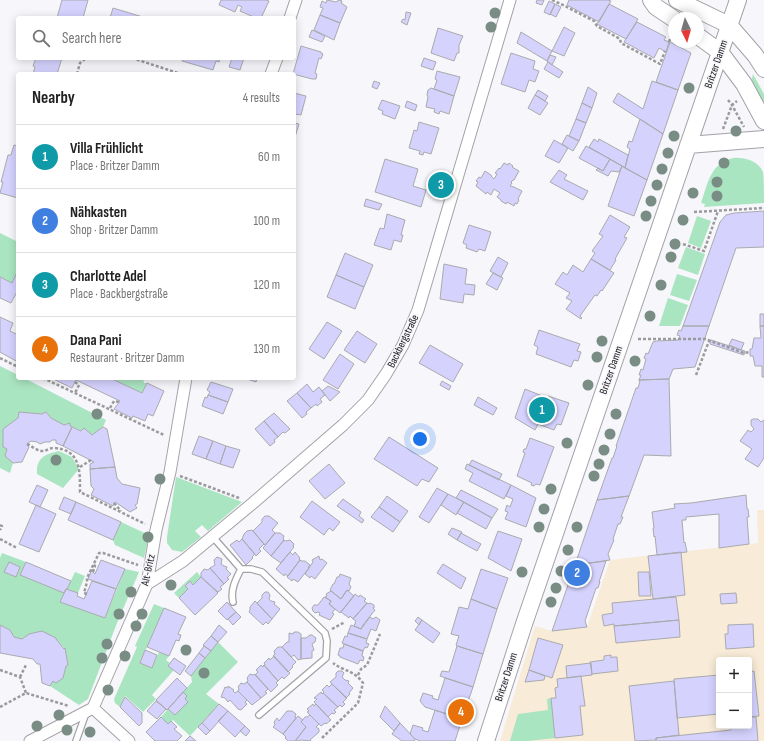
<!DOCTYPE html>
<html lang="en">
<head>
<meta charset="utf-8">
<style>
  body { margin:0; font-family:"Sofia Sans Condensed",sans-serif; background:#f2f2f2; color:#222 }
  .controls { position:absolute; right:12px; bottom:12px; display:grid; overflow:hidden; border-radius:4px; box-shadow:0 2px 10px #0003 }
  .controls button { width:36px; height:36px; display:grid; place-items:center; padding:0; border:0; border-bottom:1px solid #e0e0e0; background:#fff; color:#222; font:20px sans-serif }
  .compass { position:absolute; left:668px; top:12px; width:36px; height:36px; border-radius:50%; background:#fff; box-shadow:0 2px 10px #0003; rotate:175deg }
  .you { position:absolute; left:420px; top:439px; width:14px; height:14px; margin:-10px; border:3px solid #fff; border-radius:50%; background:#1a73e8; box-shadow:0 0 0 6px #1a73e833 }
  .badge { display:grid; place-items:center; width:26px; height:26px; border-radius:50%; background:#db2777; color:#fff; font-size:13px; font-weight:700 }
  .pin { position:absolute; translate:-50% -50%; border:2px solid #fff; box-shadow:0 1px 4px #0006 }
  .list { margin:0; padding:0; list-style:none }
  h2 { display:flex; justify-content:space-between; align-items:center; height:52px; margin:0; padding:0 16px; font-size:17px }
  h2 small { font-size:13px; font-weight:400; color:#767676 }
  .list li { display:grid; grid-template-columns:26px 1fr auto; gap:12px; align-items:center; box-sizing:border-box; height:64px; padding:0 16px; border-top:1px solid #e0e0e0 }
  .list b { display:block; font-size:15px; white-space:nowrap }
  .list p { margin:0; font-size:13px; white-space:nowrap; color:#767676 }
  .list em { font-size:13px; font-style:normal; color:#767676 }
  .icon { flex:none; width:22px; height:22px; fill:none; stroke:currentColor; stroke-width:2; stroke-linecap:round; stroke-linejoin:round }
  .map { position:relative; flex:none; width:764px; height:741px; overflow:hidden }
  .search { position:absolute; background:#fff; box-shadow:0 2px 10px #0003; left:16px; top:16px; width:280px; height:44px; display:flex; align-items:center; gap:10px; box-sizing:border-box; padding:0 14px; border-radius:4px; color:#767676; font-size:15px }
  .panel { position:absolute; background:#fff; box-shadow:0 2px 10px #0003; left:16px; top:72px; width:280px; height:308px; border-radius:4px }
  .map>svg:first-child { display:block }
  .commercial { fill:#f8ebd7; fill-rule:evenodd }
  .green { fill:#aae5c1 }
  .building { fill:#d5d2fe; stroke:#aaaaae }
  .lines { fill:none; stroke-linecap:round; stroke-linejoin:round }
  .lane-casing { stroke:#a3a3a7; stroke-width:8 }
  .street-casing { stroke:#a3a3a7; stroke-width:13 }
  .secondary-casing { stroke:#a3a3a7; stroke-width:18 }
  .path { stroke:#9b9b9e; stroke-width:2.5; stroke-dasharray:3 2; stroke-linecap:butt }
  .lane { stroke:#fff; stroke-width:5.5 }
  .street { stroke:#fff; stroke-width:11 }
  .secondary { stroke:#fff; stroke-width:16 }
  .tree { fill:#7a8d85 }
  .labels { text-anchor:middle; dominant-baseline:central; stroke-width:3; stroke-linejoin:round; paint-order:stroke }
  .street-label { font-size:11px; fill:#202022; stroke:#f6f6fb }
</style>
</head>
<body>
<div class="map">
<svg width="764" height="741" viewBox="0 0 764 741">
  <rect width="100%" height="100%" fill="#f6f6fb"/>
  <path class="commercial" d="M757 510H764V741H500L535 626 552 631 587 627 610 560 758 543ZM719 660H749V726H719Z"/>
  <path class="green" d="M753 74 764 94V106L751 83Z
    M733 158C743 157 759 161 763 172 764 179 764 195 764 203L704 207 705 204 701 203C708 183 710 164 733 158Z
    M697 216 711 221 701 248 688 243Z
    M0 233 18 242V270L12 283 0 277Z
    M686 247 705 254 698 275 678 268Z
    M677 274 697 280 689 301 670 295Z
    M668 298 688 305 680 326H659Z
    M0 366 18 375V378H24L106 420 103 427 92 435 70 426V423L64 425 51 418 46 412 42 414 19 412 18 418 3 430V447L7 449 5 456 13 463 10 473 0 468Z
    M110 378H143L144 383H147L142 393Z
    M59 451 72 457 79 469 63 488 37 474C36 458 45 454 59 451Z
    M176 477 242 502 208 531 202 525 195 531 201 537 182 552 172 550 167 543V537Z
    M121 522 149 535 144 558 115 545 113 540Z
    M2 553 26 562 21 575 64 593 60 602 105 618 125 569 139 572 117 623 88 699 79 705 50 686 53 681 56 683 63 678 66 666 68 665 65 649 56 639V638C42 632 34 629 22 639L14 637 10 630 0 625V558Z
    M75 572 85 576 78 593 67 589Z
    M197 572 201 577 193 585 190 581 185 586 188 589 179 598 174 593Z
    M154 604 164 608 140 663 152 668 159 652 169 656 166 660 170 663 168 666 174 670 152 695 156 699 143 712 125 696 120 707 115 703 114 699 137 647 135 646Z
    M218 642 238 662 206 694 219 704 190 736 173 720 168 724 161 717 168 709 175 715 188 702 185 699 187 696 183 692 192 682 191 676Z
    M551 698 555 738 528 741H510L518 714 548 710 547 699Z"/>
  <path class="building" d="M62 0H88L83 18H57Z
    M221 0H266L269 1 261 18H256L240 11 242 7 238 5 235 12 219 5Z
    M327 0 336 2 339 0 342 1 341 3 347 7 340 23 320 15 323 8 320 7 322 1 326 3Z
    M537 0H544L542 5 536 3Z
    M569 0H608L611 1 599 22 567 5Z
    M549 1 555 4 550 15 544 12Z
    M555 4 561 7 556 17 550 14Z
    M609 4 638 19 626 39 597 24Z
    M113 8 146 18H110Z
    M406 12 411 13 407 25 401 22 403 19 405 20Z
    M320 15 340 23 334 40 314 30Z
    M637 22 666 37 664 40 669 42 666 52 659 48 654 58 624 42Z
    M564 27 575 33 564 56 552 51Z
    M438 28 463 36 459 45V53H457L454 61 431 53Z
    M312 30 325 36 322 42 309 37Z
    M521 32 552 51 547 61 517 43Z
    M670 42 691 53 678 90 656 82Z
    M301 46 321 52V53L323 54 321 59 319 58 315 73 317 74 316 79H312L293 74Z
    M511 53 535 61 533 69 539 71 535 82 529 80 525 92 501 84Z
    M550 55 556 57 552 65 547 61Z
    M36 58H62L57 74H33L35 67 33 66Z
    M183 58H220L219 62 216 61 213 70 182 61Z
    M232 58H244L240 70 229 67Z
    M424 58 436 62 433 70 421 66Z
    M548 62 563 72 559 78 544 69Z
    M437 71 460 77 454 96 434 89 437 80 435 79Z
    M374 81 380 83 377 89 372 87Z
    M652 81 678 90 663 134 613 102 618 93 643 109Z
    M588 87 597 93 592 108 582 103Z
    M431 88 454 96 449 114 440 111 439 114 434 112 435 109 426 107 428 97 427 95 428 90Z
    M538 90 548 96 545 101 535 95Z
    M294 93 306 96 301 115 295 114 294 117Z
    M535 95 548 103 540 115 528 108Z
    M382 100 400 106 395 119 382 114 383 111 378 109Z
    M407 101 417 105 415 111 405 107Z
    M582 103 592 108 586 123 576 119Z
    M576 119 586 123 579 141 569 136Z
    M640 119 663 134 647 180 625 168 630 149 627 147 629 141 632 142Z
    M419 122 439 128 431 154 424 152 423 155 419 154 420 151 409 148 414 130 417 131Z
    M294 123 299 124 294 140Z
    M567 135 579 141 573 151 562 144Z
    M594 139 598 142 599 139 628 155 625 168 589 147Z
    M554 140 568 148 559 163 545 156Z
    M14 145 18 146V198L0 193 3 182H1L8 155H11Z
    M586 146 610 159 603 171 579 158Z
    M385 159 418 169 413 186 426 190 421 207 375 192Z
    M610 159 622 166 619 172 611 171 608 176 596 170 598 168 603 171Z
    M504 163 508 165 509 163 513 166 512 167 519 171 514 180H513L511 182 512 183 510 186 514 187 522 191 518 199 519 200 517 204 515 203 514 206 507 202 506 204 501 201V200L497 197 500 193 494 189 491 195 487 192 486 194 476 186 478 182 476 181 479 177 481 178 485 171 491 175 492 177 494 179 497 174 495 173 499 168 500 169Z
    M622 166 647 180 634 216 608 206Z
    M559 170 567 175 564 179 588 191 583 200 550 182Z
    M366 199 382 204 379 210 364 206Z
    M764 211V247L736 248 709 326H683L720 222 726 215 734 213Z
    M387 214 405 220 401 235H403L401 242 394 240 391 250 374 245 380 228 384 229Z
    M610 215 630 227 624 237 627 238 615 259 616 260 610 270 591 259 595 253 592 251 603 236 599 234Z
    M469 225 491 232 485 251 479 249 477 252 466 248 467 245 463 243Z
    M345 253 373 265 364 287 336 275Z
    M498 257 508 263 501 277 490 271Z
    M591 259 614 273 602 291 601 290 597 296 595 295 580 316 582 318 581 319 566 309 572 301 566 298 570 293 555 284 563 272 567 275 573 265 583 272Z
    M444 264 467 269 465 284 475 285 474 295 464 294 463 303 440 299Z
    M18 270V290L11 303 0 298V277L12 283Z
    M493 273 503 278 497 290 486 284Z
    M336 275 364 287 355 309 327 297Z
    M760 314H764V326H760Z
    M0 317 13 323 10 331 18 335V356L16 361 0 352Z
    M327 322 342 331 324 359 309 349Z
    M683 326H709L695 367 673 369 669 379 639 380 641 375H639L641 369 643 370 646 359 644 358 646 353 648 354 653 342 656 341 678 340 680 336 677 335 679 330 681 331Z
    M760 326H764V377H762V366H755L753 356H750V349H752L754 338H761Z
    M539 330 580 344 577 351 581 352 578 361 574 360 571 367 536 354 538 347 534 345Z
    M357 331 377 344 365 363 344 350Z
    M732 339 744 343 741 350 729 345Z
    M711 340 745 351 744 355 710 344Z
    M430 345 463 364 453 382 419 363Z
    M340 354 354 364 338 389 323 380Z
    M51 378H110L142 393 147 383 164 391 153 416 148 414 145 421 133 416 132 418 114 409 120 401 76 380 72 388Z
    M244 378H257L256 382Z
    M669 379 671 456 644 455 629 496 597 500 612 458H613L617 446H616L636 388H638L640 381H639V380Z
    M442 381 451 386 449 390 440 385Z
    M211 382 233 389 228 402 208 395 210 392 207 390Z
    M307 384 313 392 319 387 325 395 320 399 322 402 317 406 316 404 311 408 297 393Z
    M328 386 340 392 330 401 322 391Z
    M525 389 547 398 548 396 569 403 561 425 557 424 554 430 538 424 535 430 515 418Z
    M297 393 311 408 306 412 307 414 302 418 287 401Z
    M208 395 228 402 223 414 202 406 205 397 207 398Z
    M478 397 497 408 493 415 474 405Z
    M19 412 42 414 46 412 51 418 64 425 70 423V426L72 427 63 446 56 443V440H52L50 442H45L40 444 37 442 31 441 27 444 29 447 22 462 13 463 5 456 7 449 3 447V429L18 418Z
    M274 413 290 429 285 433 283 432 278 437 264 421Z
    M753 419H758L761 422 764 420V458L758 467 745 459 752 449 740 441 748 430 751 432 754 429 751 425V420Z
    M264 421 278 437 274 440 275 442 270 446 255 429Z
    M72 427 81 431 84 428 92 435 103 427 107 429 115 467 90 469V464L94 462 63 446Z
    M199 436 213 441 206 459 192 454Z
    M389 437 438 468 429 482 422 479 417 486 374 459Z
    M530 438 554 447 540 485 536 484 534 486 531 485 532 483 517 476 525 453 523 452 524 449H526Z
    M213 441 226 446 220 464 206 459Z
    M226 446 240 450 233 468 220 464Z
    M472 460 502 474 499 480 469 465Z
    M329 464 345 483 325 499 309 481Z
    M467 464 511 485 504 499 469 481 473 473 465 469Z
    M115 467 117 478 122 484 140 488 137 504 135 505 137 508 130 512 115 502 113 506 91 495 94 489 91 486 90 469Z
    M37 485 48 490 40 507 29 502Z
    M511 485 536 498 526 527 505 519 508 512 505 511 507 505 510 507 513 499 506 496Z
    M437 488 448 494 429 523 419 517Z
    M461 490 498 509 492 518 456 498Z
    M448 494 464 502 456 515 441 505Z
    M746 495 747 509H748L749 517H747L749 544 719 548V514L686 517V520H682L684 543 685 542 687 552 657 555 655 536 654 537 653 528H654L652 512 675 508 674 504 691 503Z
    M387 496 408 511 400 522 379 507Z
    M629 496 621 517H623L620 524H618L613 539 614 540 608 554 610 560 575 565 597 500Z
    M64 497 76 502 71 514 59 509Z
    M343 499 361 512 359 516 364 520 362 523 337 506Z
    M312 501 340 522 333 531 329 528 324 535 300 517Z
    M76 502 121 522 113 540 68 520Z
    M464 502 492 518 486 529 457 513Z
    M36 505 56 514 39 552 19 544Z
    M379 507 400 522 393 532 371 517Z
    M265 516H269L278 523 272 530 275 533 265 545 253 531 262 522V519Z
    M452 528 462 532 457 540 448 534Z
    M252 530 264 544 259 549 261 551 256 556 242 539 244 534 247 531Z
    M498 531 522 539 511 571 488 558Z
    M275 533H280L284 536 283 539 284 540 271 556 263 548Z
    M461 533 481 544 477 551 457 540Z
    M242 539 255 554 252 557 253 558 246 565 230 545 237 540 239 542Z
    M284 540 286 541 290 540 294 544 293 546 294 547 281 563 271 556Z
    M290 552 293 555 295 552 300 558 299 559 300 560 288 576 285 574 284 576 276 569Z
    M681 552 685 595 653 599 648 556Z
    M319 556 320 560 322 559 327 563 315 579 311 576 310 578 305 574 313 562 312 560Z
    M217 557 222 559 221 564 224 566 227 567 226 569 231 574 227 578 229 579 224 584 210 568 215 565 214 560Z
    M101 560 125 569 116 589 88 579 92 569 93 572 95 574Z
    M300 560 302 561H305L310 565 308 567 309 568 298 582 293 579 292 581 287 577Z
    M606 561 599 582H600L598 588H596L585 621 587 627 552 631 575 565Z
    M9 562 20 567 16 577 4 572Z
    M26 562 71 581 67 589H66L64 593 20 575Z
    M443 564 466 578 461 589 437 573Z
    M210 568 224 584 220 587 222 589 218 592 201 577V573L204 569 208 570Z
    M481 569 508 578 497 609 471 599Z
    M638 572H649L651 596H639Z
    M340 574 351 578 349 584 351 587 349 591 347 590 341 599 330 590 333 584H334L337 577H339Z
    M201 577 218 593 195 615 179 598 188 589 185 586 190 581 193 585Z
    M92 581 116 589 105 618 60 602 66 589 78 593 77 596 84 599Z
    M347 590 354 596 340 613 329 604 331 601 325 597 327 596 326 594 331 591 341 599Z
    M265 592H268L270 595 269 599 271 601 275 602 274 604 280 609 272 619 257 603 262 598V595Z
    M736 593 737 603 721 604 720 594Z
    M355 594 359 597 360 595 366 599 364 601 367 603 353 619 350 616 349 618 341 612Z
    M324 597 331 601 329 604 335 609 332 613 334 614 330 620 319 615 320 613 318 612 315 613 313 611 312 608 314 605H318Z
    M676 597 679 620 614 626V624L604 626 602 615 613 613 612 603Z
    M471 599 497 609 483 654 457 646 456 645 459 636 451 634 459 607 468 609Z
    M255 601 272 619 268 624 266 622 263 625 249 612 250 610V607Z
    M227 602 236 612 227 620 218 611Z
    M367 603 368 604 370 603 374 605V608H373L375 610 363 625 361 629 354 626 356 621 353 619Z
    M164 608 186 617 178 634 181 635 179 641 176 640 169 656 147 647Z
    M236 612 241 617 233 625 228 619Z
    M370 617 373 619 376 617 380 620 376 631 371 629 367 639 348 633 351 625 361 629Z
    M418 617 422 620 419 625 415 621Z
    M422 620 440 633 433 643 415 630Z
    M679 620 680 637 616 643 614 626Z
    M753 624 754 647 726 649 725 634H728V625Z
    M0 625 10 630 14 637 22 639 29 634 42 631 56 638V639L64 649 65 648 68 665 66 666 63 678 56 683 53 681 50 686 42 683 40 664H37L33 659 0 653Z
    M219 625 227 632 218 642 211 636Z
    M294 632H298L301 634V659L298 660 294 655 291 657 282 647 287 642H289V633L293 634Z
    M348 633 367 639 366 643 369 644 367 648 365 647 363 651 342 643 345 636 347 637Z
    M310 635H312L316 638 315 642 312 644 314 650 312 651V658L301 659V638H306Z
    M211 636 218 642 211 651 203 645Z
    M538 638 563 645 552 678 529 670Z
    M344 644 363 651 362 656 364 657 363 661 360 660 358 664 340 657V656L338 655 340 648H343Z
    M204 646 211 651 205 658 199 653Z
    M457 646 483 654 473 687 440 676 442 671 449 672Z
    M278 647H282L296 662 292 666 293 667 288 672 273 656 275 654 274 651Z
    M145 650 157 655 152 668 140 663Z
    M199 653 205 658 191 676 185 671Z
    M611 655V658L613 657H617L618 671 592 674 590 662 604 660V656Z
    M274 656 290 673 284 679 282 677 278 681 264 665H265L264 663 269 658 270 660Z
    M174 658 186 666 180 675 168 666Z
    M591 663 592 675 567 678 566 666Z
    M261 665 263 667 264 665 278 681 276 683 278 685 271 692 255 675 258 672 256 670Z
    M529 670 545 676 544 680 525 682Z
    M338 671H342L344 673 342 677 345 680 349 681 348 683 353 688 349 693 350 694 346 698 330 682 336 677V673Z
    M754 671 759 716 749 717V672Z
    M250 674 253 675 255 674 268 689 265 692 267 693 261 698 247 682 248 681 247 678Z
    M719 675V714L677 718 674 679Z
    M581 676 585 706H580L583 735 555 738 551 698H556L555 688 558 687 557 679Z
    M177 678 187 688 167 710 156 700Z
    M445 678 473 687 462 719 425 707 420 701 423 693 433 696 432 698 438 700Z
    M674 681 679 735 656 738V740L635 741 629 686Z
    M247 682 261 698 252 705 238 691 239 689 238 687 241 683 244 684Z
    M332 684 347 698 343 702 345 704 342 707 340 705 338 707 323 693 324 692 322 690 327 685 329 687Z
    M228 686 234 690 233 691 235 693 238 691 247 700 245 702 247 704 241 710 238 709 230 700 228 702 225 698 221 697 225 687 228 688Z
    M183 692 187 696 185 699 188 702 175 715 168 709Z
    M321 692 322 694 323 693 338 707 334 710 336 712 334 714 332 713 328 717 314 702 317 699 314 698Z
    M125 697 142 713V723L139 726 120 707Z
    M156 701 166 709 157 719 147 711Z
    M219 704 228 711 210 731 202 723Z
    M313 704 314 706 316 704 331 720 326 724 325 723 321 726 307 712 309 711 307 709Z
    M385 706 400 723 394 731 380 717Z
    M435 710 462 719 455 741H420L415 739 410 734 413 725 423 728 422 730 428 732Z
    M228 711 245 726 235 737 218 721Z
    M287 711H292L296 714 295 718H296L283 734 273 727 275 725 274 722 277 718 279 721Z
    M310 715 319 724 316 727 319 729V732L310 740 311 741 301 740 297 741 296 740 306 727 301 722 305 717H307Z
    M298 716 303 720 301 722 306 727 295 741H288L285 738 286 737 283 734Z
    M161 717 168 724 171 721 177 727 174 729 182 736 177 741H155L146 732Z
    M749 717H756L758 741H656V738L731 730 730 726H749Z
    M202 723 210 731 206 735 198 727Z
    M400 723 415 739 414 741H402L392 734Z
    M245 726 250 731 246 736 240 731Z
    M190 736 196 741H185Z"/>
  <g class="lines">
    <g class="lane-casing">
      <path id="lane" d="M212 536 241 569H251L262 572 325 633 327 641 326 658 259 715
        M233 602C230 590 236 579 241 569
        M76 741 86 713"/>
    </g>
    <g class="street-casing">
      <path id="street" d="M290 18 296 0
        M271 74 277 58
        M147 584 183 561 253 503 343 425 368 400 386 374 403 345 418 310 510 0
        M93 708 129 741
        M30 741 93 708 147 584 156 530 170 472 186 378"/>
    </g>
    <g class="secondary-casing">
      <path id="secondary" d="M651 0 656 7 674 19
        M677 0 729 25 755 55 764 69
        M698 36 720 52 744 84 764 121
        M688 145 764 139
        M486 741 524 624 738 0"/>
    </g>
    <path class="path" d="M552 0 561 4 594 21 597 26 620 39 621 43 660 64 665 51
      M669 42 671 36
      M132 58 181 74
      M77 74 80 63 86 58
      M728 100 732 105 744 127
      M723 129 732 105 737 101
      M694 212 764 208
      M683 244 704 251 718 211
      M638 339H705L744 353 750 352
      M0 358 18 367
      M16 366 18 362
      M696 375 709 341
      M43 378 164 435
      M75 382 79 385 75 393
      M110 408 114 401 119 402
      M27 444C32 446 38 452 44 451 47 450 50 448 53 448 81 449 80 471 80 492L145 524
      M80 467 91 460
      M180 476 239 498
      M114 503 121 511
      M0 525 2 526 0 530
      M0 539 17 548
      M93 572 95 566 93 564
      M87 594 84 593 87 582V578L99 553H103L138 565
      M332 629 345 622
      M0 670 20 677 26 693
      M358 675 361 669 367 665 380 634
      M20 677 26 665
      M0 707 26 693 69 706
      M322 738 358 703 363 683C354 670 345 672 333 663"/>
    <use href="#lane" class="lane"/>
    <use href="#street" class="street"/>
    <use href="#secondary" class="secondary"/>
  </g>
  <g class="tree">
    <circle cx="495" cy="13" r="5.5"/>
    <circle cx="491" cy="27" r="5.5"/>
    <circle cx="689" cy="88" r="5.5"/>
    <circle cx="736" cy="131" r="5.5"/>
    <circle cx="674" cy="136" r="5.5"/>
    <circle cx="668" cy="153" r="5.5"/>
    <circle cx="724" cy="163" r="5.5"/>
    <circle cx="662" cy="169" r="5.5"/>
    <circle cx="717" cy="182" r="5.5"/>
    <circle cx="657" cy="185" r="5.5"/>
    <circle cx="693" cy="193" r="5.5"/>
    <circle cx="717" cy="196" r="5.5"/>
    <circle cx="651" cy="201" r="5.5"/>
    <circle cx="646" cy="216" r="5.5"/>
    <circle cx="683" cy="220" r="5.5"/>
    <circle cx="675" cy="244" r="5.5"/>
    <circle cx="671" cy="257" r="5.5"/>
    <circle cx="661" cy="285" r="5.5"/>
    <circle cx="650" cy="316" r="5.5"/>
    <circle cx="602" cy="341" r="5.5"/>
    <circle cx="597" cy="357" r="5.5"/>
    <circle cx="635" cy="361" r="5.5"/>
    <circle cx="588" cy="385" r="5.5"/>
    <circle cx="97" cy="414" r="5.5"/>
    <circle cx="616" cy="414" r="5.5"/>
    <circle cx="610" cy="434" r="5.5"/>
    <circle cx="567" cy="443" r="5.5"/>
    <circle cx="604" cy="450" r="5.5"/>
    <circle cx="56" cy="460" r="5.5"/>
    <circle cx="599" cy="464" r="5.5"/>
    <circle cx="594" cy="476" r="5.5"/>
    <circle cx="160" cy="479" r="5.5"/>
    <circle cx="551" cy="489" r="5.5"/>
    <circle cx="544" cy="509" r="5.5"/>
    <circle cx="539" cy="527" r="5.5"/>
    <circle cx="577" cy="527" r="5.5"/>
    <circle cx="148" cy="537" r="5.5"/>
    <circle cx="568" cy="550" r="5.5"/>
    <circle cx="561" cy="571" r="5.5"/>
    <circle cx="522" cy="572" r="5.5"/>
    <circle cx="171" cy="585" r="5.5"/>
    <circle cx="556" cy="588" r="5.5"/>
    <circle cx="131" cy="592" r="5.5"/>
    <circle cx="551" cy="602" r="5.5"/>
    <circle cx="119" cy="614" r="5.5"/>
    <circle cx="142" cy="614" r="5.5"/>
    <circle cx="136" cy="626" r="5.5"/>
    <circle cx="107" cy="644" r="5.5"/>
    <circle cx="186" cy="650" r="5.5"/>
    <circle cx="125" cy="656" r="5.5"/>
    <circle cx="102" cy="658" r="5.5"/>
    <circle cx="204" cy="673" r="5.5"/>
    <circle cx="108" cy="690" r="5.5"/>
    <circle cx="59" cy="715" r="5.5"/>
    <circle cx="37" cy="726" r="5.5"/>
    <circle cx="67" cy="730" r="5.5"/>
    <circle cx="90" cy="732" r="5.5"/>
  </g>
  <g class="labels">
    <g class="street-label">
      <text transform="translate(716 64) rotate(-71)">Britzer Damm</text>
      <text transform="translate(403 341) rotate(-64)">Backbergstraße</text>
      <text transform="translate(611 370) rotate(-71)">Britzer Damm</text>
      <text transform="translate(148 570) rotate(-78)">Alt-Britz</text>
      <text transform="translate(506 677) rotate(-72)">Britzer Damm</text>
    </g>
  </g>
</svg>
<div class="controls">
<button>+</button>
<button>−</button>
</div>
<svg class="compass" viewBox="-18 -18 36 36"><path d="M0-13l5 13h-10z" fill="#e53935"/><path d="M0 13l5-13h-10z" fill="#767676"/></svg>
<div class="you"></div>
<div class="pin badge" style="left:542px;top:410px;background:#0f9aa8">1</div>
<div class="pin badge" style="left:577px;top:573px;background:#3f7fe0">2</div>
<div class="pin badge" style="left:441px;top:185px;background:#0f9aa8">3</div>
<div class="pin badge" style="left:461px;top:712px;background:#e8710a">4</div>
<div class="search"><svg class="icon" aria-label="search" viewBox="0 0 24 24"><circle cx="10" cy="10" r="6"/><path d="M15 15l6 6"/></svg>Search here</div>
<section class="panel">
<h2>Nearby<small>4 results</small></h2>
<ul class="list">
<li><span class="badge" style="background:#0f9aa8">1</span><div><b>Villa Frühlicht</b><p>Place · Britzer Damm</p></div><em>60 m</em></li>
<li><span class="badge" style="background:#3f7fe0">2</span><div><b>Nähkasten</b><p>Shop · Britzer Damm</p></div><em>100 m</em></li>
<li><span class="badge" style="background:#0f9aa8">3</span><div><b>Charlotte Adel</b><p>Place · Backbergstraße</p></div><em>120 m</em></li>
<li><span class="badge" style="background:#e8710a">4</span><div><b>Dana Pani</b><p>Restaurant · Britzer Damm</p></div><em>130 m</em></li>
</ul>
</section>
</div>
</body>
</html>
